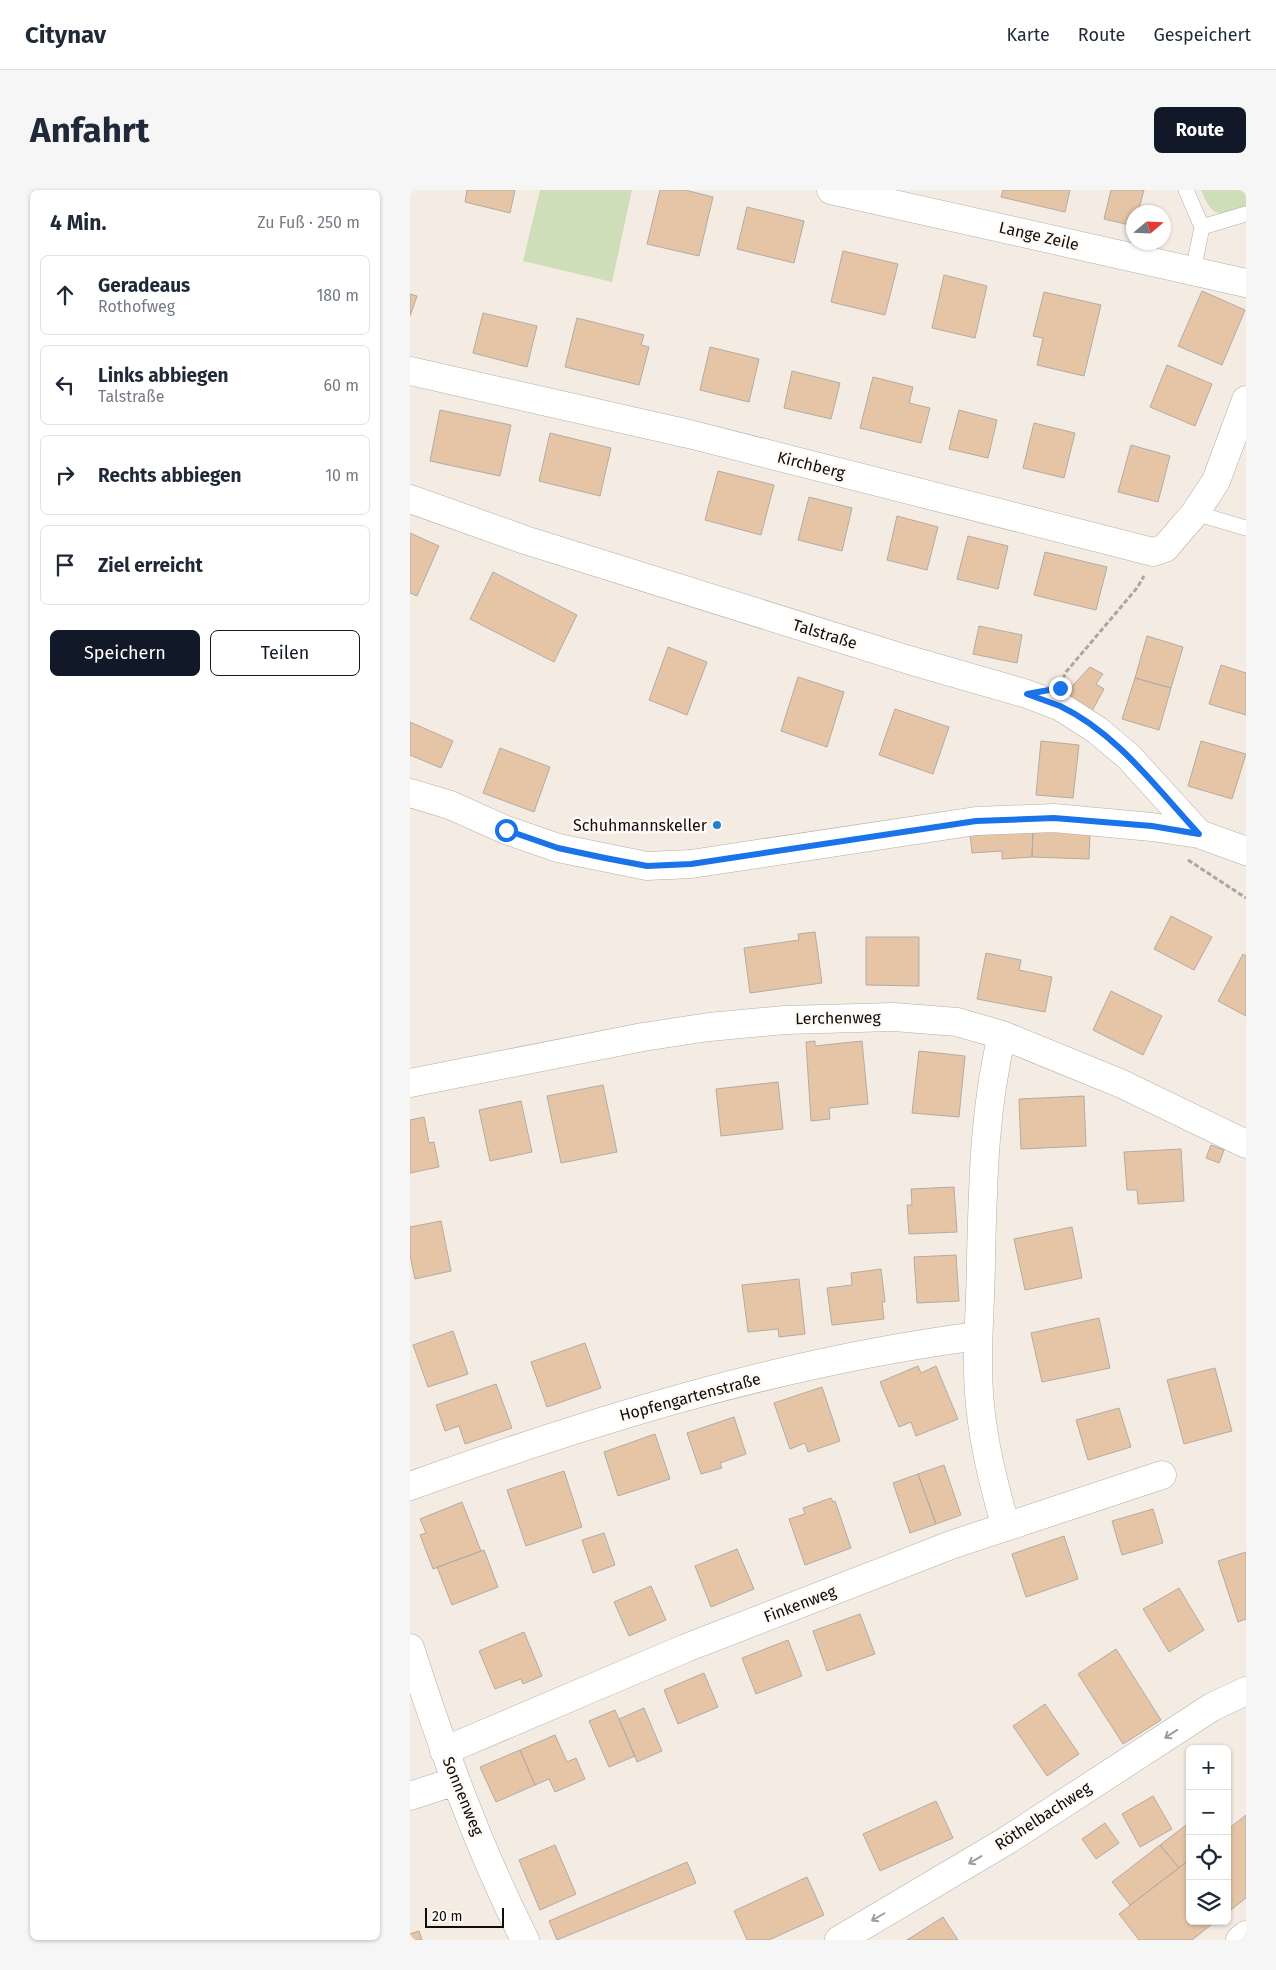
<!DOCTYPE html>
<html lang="de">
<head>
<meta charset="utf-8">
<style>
  body { margin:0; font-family:"Fira Sans",sans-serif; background:#f6f6f7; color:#1f2937 }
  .controls { position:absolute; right:15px; bottom:15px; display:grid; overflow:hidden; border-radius:8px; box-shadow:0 1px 4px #0004 }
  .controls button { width:45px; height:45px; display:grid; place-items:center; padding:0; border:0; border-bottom:1px solid #e0e1e3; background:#fff; color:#1f2937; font:25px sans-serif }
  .compass { position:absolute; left:716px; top:15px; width:45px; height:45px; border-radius:50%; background:#fff; box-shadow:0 1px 4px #0004; rotate:71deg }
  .scale { position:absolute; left:15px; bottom:12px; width:79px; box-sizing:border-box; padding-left:5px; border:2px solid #0f0c0a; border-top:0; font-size:14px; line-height:18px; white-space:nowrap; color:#0f0c0a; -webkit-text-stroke:4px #fef9f4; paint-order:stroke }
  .stop { position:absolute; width:15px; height:15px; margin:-11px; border:4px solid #1a73e8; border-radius:50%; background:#fff }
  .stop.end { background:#1a73e8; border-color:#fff; box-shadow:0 1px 5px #0008 }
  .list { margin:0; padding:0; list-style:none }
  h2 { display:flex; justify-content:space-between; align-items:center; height:65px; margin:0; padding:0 20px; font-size:21px }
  h2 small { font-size:16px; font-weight:400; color:#747a83 }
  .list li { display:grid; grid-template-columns:32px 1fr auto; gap:15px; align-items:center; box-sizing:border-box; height:80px; margin:0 10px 10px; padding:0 10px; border:1px solid #e0e1e3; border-radius:8px }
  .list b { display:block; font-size:19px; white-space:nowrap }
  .list p { margin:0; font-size:16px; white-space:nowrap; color:#747a83 }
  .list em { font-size:16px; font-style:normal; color:#747a83 }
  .actions { display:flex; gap:10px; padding:15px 20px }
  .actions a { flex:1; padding:11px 0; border:1px solid #111827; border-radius:8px; text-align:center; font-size:18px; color:#111827 }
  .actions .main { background:#111827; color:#fff }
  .icon { flex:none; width:28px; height:28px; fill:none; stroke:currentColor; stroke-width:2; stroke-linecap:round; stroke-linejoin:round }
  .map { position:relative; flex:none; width:836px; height:1750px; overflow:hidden; border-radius:8px }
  header { display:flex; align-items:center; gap:30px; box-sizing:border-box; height:70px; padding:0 25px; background:#fff; border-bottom:1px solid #e0e1e3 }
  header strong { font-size:24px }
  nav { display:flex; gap:28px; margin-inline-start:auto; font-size:18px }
  .intro { display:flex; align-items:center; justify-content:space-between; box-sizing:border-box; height:120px; padding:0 30px }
  h1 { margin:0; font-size:35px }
  .button { padding:12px 22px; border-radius:8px; background:#111827; color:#fff; font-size:18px; font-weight:700 }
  main { display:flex; gap:30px; padding:0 30px }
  aside { flex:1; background:#fff; border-radius:8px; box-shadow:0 1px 4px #0004 }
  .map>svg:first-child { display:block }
  .green { fill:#cedeb9 }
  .building { fill:#e5c5a6; stroke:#b3aba4 }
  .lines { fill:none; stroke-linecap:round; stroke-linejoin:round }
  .lane-casing { stroke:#b6ada6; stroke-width:16 }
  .street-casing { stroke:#b6ada6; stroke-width:29 }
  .path { stroke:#ada6a0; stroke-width:3; stroke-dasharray:5 2.5; stroke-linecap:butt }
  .lane { stroke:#fff; stroke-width:15 }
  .street { stroke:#fff; stroke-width:28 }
  .oneway { stroke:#9f9e9d }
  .route { stroke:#1a73e8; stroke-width:6 }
  .poi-dot { fill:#2181cd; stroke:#fef9f4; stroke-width:2 }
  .labels { text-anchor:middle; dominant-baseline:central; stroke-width:5; stroke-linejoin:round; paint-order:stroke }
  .street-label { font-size:16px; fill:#0f0c0a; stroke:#fef9f4 }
  .poi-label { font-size:16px; fill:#0f0c0a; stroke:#fef9f4; text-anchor:end }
</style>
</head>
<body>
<header>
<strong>Citynav</strong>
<nav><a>Karte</a><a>Route</a><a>Gespeichert</a></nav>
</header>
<div class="intro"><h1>Anfahrt</h1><a class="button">Route</a></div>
<main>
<aside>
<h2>4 Min.<small>Zu Fuß · 250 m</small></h2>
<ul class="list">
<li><svg class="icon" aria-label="ahead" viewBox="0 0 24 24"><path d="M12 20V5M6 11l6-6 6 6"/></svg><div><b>Geradeaus</b><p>Rothofweg</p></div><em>180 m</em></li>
<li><svg class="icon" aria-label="left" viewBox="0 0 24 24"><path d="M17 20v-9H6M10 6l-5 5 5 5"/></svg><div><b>Links abbiegen</b><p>Talstraße</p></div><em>60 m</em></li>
<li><svg class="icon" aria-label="right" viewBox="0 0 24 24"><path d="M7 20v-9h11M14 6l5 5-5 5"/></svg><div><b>Rechts abbiegen</b></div><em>10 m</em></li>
<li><svg class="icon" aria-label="arrive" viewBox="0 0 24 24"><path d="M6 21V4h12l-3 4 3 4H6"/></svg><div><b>Ziel erreicht</b></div></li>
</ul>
<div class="actions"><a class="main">Speichern</a><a>Teilen</a></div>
</aside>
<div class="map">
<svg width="836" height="1750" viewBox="0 0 836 1750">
  <rect width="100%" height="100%" fill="#f4ebe3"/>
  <path class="green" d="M130 0H222L202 92 113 71Z
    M791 0H836V16C808 26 803 29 791 0Z"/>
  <path class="building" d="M57 0H105L100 23 55 12Z
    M250 0H275L303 7 289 66 237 54Z
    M593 0H660L655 22 591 7Z
    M701 0H734L728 22H724V36L694 29Z
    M337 17 394 31 384 73 327 59Z
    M433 61 488 74 475 125 421 112Z
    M534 85 577 96 565 148 522 138Z
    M792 101 835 120 812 175 768 156Z
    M634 102 691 115 674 186 627 175 633 148 623 146Z
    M0 104 7 106 0 126Z
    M73 123 127 136 117 177 63 163Z
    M167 128 234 145 231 155 239 157 229 195 155 177Z
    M300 157 349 169 339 212 290 200Z
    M757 175 802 194 785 236 740 217Z
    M382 181 430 193 421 229 374 218Z
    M463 187 503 197 499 213 520 218 511 253 450 238Z
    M30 220 101 235 90 286 20 271Z
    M549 220 587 230 578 268 539 259Z
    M624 233 665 243 654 288 613 278Z
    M140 243 201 258 190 306 129 291Z
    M721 255 760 266 748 312 708 302Z
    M308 281 364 295 351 345 295 330Z
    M399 307 442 318 432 361 388 350Z
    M487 326 528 337 517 380 477 370Z
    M0 343 29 356 7 406 0 403Z
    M558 346 598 356 588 399 547 389Z
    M635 362 697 377 686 420 624 405Z
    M83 382 167 425 144 472 60 429Z
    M569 436 612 445 607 473 563 464Z
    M737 446 773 457 761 498 725 488Z
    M258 457 297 472 277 525 239 510Z
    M811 475 836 483V525L799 514Z
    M680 477 693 484 686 494 694 499 682 521 653 506Z
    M388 487 434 502 417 557 371 541Z
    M725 488 761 498 749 540 712 529Z
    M485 519 539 537 523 584 469 565Z
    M0 532 43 551 31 578 0 565Z
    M631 551 669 555 663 608 626 605Z
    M791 551 836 564 822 609 778 596Z
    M90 558 140 577 124 622 73 603Z
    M623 641 622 667 592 669V661L562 663 560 643Z
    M623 641 680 642 679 669 622 667Z
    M761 726 802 747 784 780 744 759Z
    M405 742 412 793 340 803 334 758 389 750 388 744Z
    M456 747H509V796L456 795Z
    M576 763 611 770 609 780 642 787 635 822 567 809Z
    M833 764 836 766V826L808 811Z
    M701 801 752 826 733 865 683 840Z
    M405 851V856L452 851 458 914 419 918 420 929 401 931 396 852Z
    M509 861 555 866 549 927 502 923Z
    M368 892 373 939 311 946 306 899Z
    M193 895 207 962 151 973 137 906Z
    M674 906 676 956 611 959 609 909Z
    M111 911 122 962 80 971 69 920Z
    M14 927 19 953 24 952 29 977 0 983V930Z
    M801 955 814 960 809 973 796 968Z
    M771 959 774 1011 728 1014 727 1000H717L714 962Z
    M544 997 547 1042 499 1044 497 1015H502L501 999Z
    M31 1031 41 1081 5 1089 0 1065V1037Z
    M662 1037 672 1088 615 1100 604 1049Z
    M546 1065 549 1111 507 1113 504 1067Z
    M471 1079 475 1112H472L474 1129 422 1135 417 1098 442 1095 441 1083Z
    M389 1089 395 1144 369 1147 368 1139 338 1142 332 1095Z
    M689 1128 700 1178 632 1192 621 1143Z
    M43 1141 58 1184 18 1197 3 1155Z
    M175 1153 191 1198 137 1217 121 1172Z
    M508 1176 511 1183 526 1176 548 1229 506 1246 501 1232 489 1237 470 1192Z
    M805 1178 822 1241 774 1254 757 1190Z
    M86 1194 102 1238 55 1254 49 1236 35 1241 26 1215Z
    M412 1197 430 1251 398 1262 395 1253 380 1259 364 1213Z
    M709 1218 721 1257 678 1270 666 1230Z
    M324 1227 336 1264 310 1273 312 1278 291 1284 277 1243Z
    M245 1244 260 1289 208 1306 194 1262Z
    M534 1275 551 1325 526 1334 508 1284Z
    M154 1281 172 1337 116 1356 97 1300Z
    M508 1284 526 1334 500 1343 483 1293Z
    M421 1308 423 1312 425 1311 441 1358 395 1375 379 1329 395 1324 393 1318Z
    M52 1312 71 1361 23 1379 10 1345 16 1343 10 1329Z
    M743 1319 753 1353 712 1365 702 1331Z
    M194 1343 205 1375 183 1383 172 1350Z
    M654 1346 668 1389 616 1407 602 1364Z
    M327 1359 344 1399 301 1417 285 1376Z
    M74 1360 88 1397 42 1415 27 1377Z
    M836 1362V1429L828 1432 808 1371Z
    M241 1396 256 1430 219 1446 204 1412Z
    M769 1398 794 1440 759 1462 733 1419Z
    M450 1424 465 1464 417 1481 403 1441Z
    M114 1442 132 1486 113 1494 111 1489 85 1499 69 1461Z
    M378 1450 392 1486 346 1504 332 1468Z
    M706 1459 751 1530 713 1554 668 1484Z
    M294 1483 308 1517 268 1534 254 1500Z
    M635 1514 669 1564 637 1586 603 1536Z
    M234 1518 252 1561 227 1572 209 1529Z
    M205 1520 225 1566 199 1577 179 1531Z
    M145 1545 157 1572 166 1568 175 1589 145 1602 139 1589 125 1595 110 1560Z
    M110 1560 125 1595 86 1612 70 1577Z
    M743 1606 762 1639 730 1657 712 1624Z
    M526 1611 543 1648 470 1681 453 1644Z
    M836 1625V1708L817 1723V1640Z
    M780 1632V1669L769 1678 750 1655Z
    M695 1633 709 1653 686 1669 672 1649Z
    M145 1655 166 1704 130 1720 109 1670Z
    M750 1655 769 1678 720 1715 702 1692Z
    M780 1669V1731H806L782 1750H729L709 1724Z
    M277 1672 286 1693 147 1750 139 1731Z
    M397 1687 414 1725 359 1750H337L324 1721Z
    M533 1727 548 1750H497Z
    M9 1741 12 1750H0V1744Z"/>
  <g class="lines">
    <g class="lane-casing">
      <path id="lane" d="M776 0 792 37 783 81
        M792 37 836 24
        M785 323 836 338"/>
    </g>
    <g class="street-casing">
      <path id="street" d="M421 0 836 93
        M0 181 279 244 743 362 755 358 785 323 806 291 836 210
        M0 309 115 350 499 470 617 504 651 517 687 540 719 567 789 644
        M0 603 40 615 96 640 148 658 237 676 281 674 566 631 644 628 742 637 789 644 836 661
        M592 845C574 919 573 992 571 1067 571 1116 565 1166 570 1215 574 1256 584 1297 596 1337
        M0 893 233 847 299 837 375 830 484 827 547 832 592 845 712 894 836 954
        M0 1296C184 1230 374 1171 568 1146
        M0 1458C32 1557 68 1657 115 1750
        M34 1561 276 1458 541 1355 752 1285
        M0 1606 46 1591
        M429 1750 596 1651 802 1517 836 1501
        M830 1750 836 1745"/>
    </g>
    <path class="path" d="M653 489 656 482 727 398 734 386
      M778 670 836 708"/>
    <use href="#lane" class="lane"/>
    <use href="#street" class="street"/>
  </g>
  <defs><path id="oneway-shaft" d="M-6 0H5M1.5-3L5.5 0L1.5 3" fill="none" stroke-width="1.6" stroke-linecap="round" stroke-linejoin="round" transform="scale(1.25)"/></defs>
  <g class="oneway">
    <use href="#oneway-shaft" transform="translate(761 1544) rotate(147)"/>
    <use href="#oneway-shaft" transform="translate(565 1670) rotate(149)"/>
    <use href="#oneway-shaft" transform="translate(468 1727) rotate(150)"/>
  </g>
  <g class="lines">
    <path class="route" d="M96 640 148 658 195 668 237 676 281 674 566 631 644 628 742 636 789 644C747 599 707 543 650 516 639 512 628 508 617 504L650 498"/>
  </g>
  <circle class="poi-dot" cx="307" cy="635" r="5"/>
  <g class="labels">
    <g class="street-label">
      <text transform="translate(629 46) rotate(13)">Lange Zeile</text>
      <text transform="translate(401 275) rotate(14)">Kirchberg</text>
      <text transform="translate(415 444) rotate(17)">Talstraße</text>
      <text transform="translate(428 828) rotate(-1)">Lerchenweg</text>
      <text transform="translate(280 1207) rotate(-15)">Hopfengartenstraße</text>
      <text transform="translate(390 1414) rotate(-21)">Finkenweg</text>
      <text transform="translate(53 1606) rotate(68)">Sonnenweg</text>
      <text transform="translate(633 1626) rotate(-33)">Röthelbachweg</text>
    </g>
    <g class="poi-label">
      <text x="297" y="635">Schuhmannskeller</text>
    </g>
  </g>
</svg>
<div class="controls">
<button>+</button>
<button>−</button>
<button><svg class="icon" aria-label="locate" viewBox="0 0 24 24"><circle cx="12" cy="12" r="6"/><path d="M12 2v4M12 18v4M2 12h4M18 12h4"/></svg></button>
<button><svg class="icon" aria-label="layers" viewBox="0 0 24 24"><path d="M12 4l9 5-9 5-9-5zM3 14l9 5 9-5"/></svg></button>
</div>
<svg class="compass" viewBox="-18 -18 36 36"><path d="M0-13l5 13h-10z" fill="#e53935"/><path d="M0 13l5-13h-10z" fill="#747a83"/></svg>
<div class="scale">20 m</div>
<div class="stop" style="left:96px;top:640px"></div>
<div class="stop end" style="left:650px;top:498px"></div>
</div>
</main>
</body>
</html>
